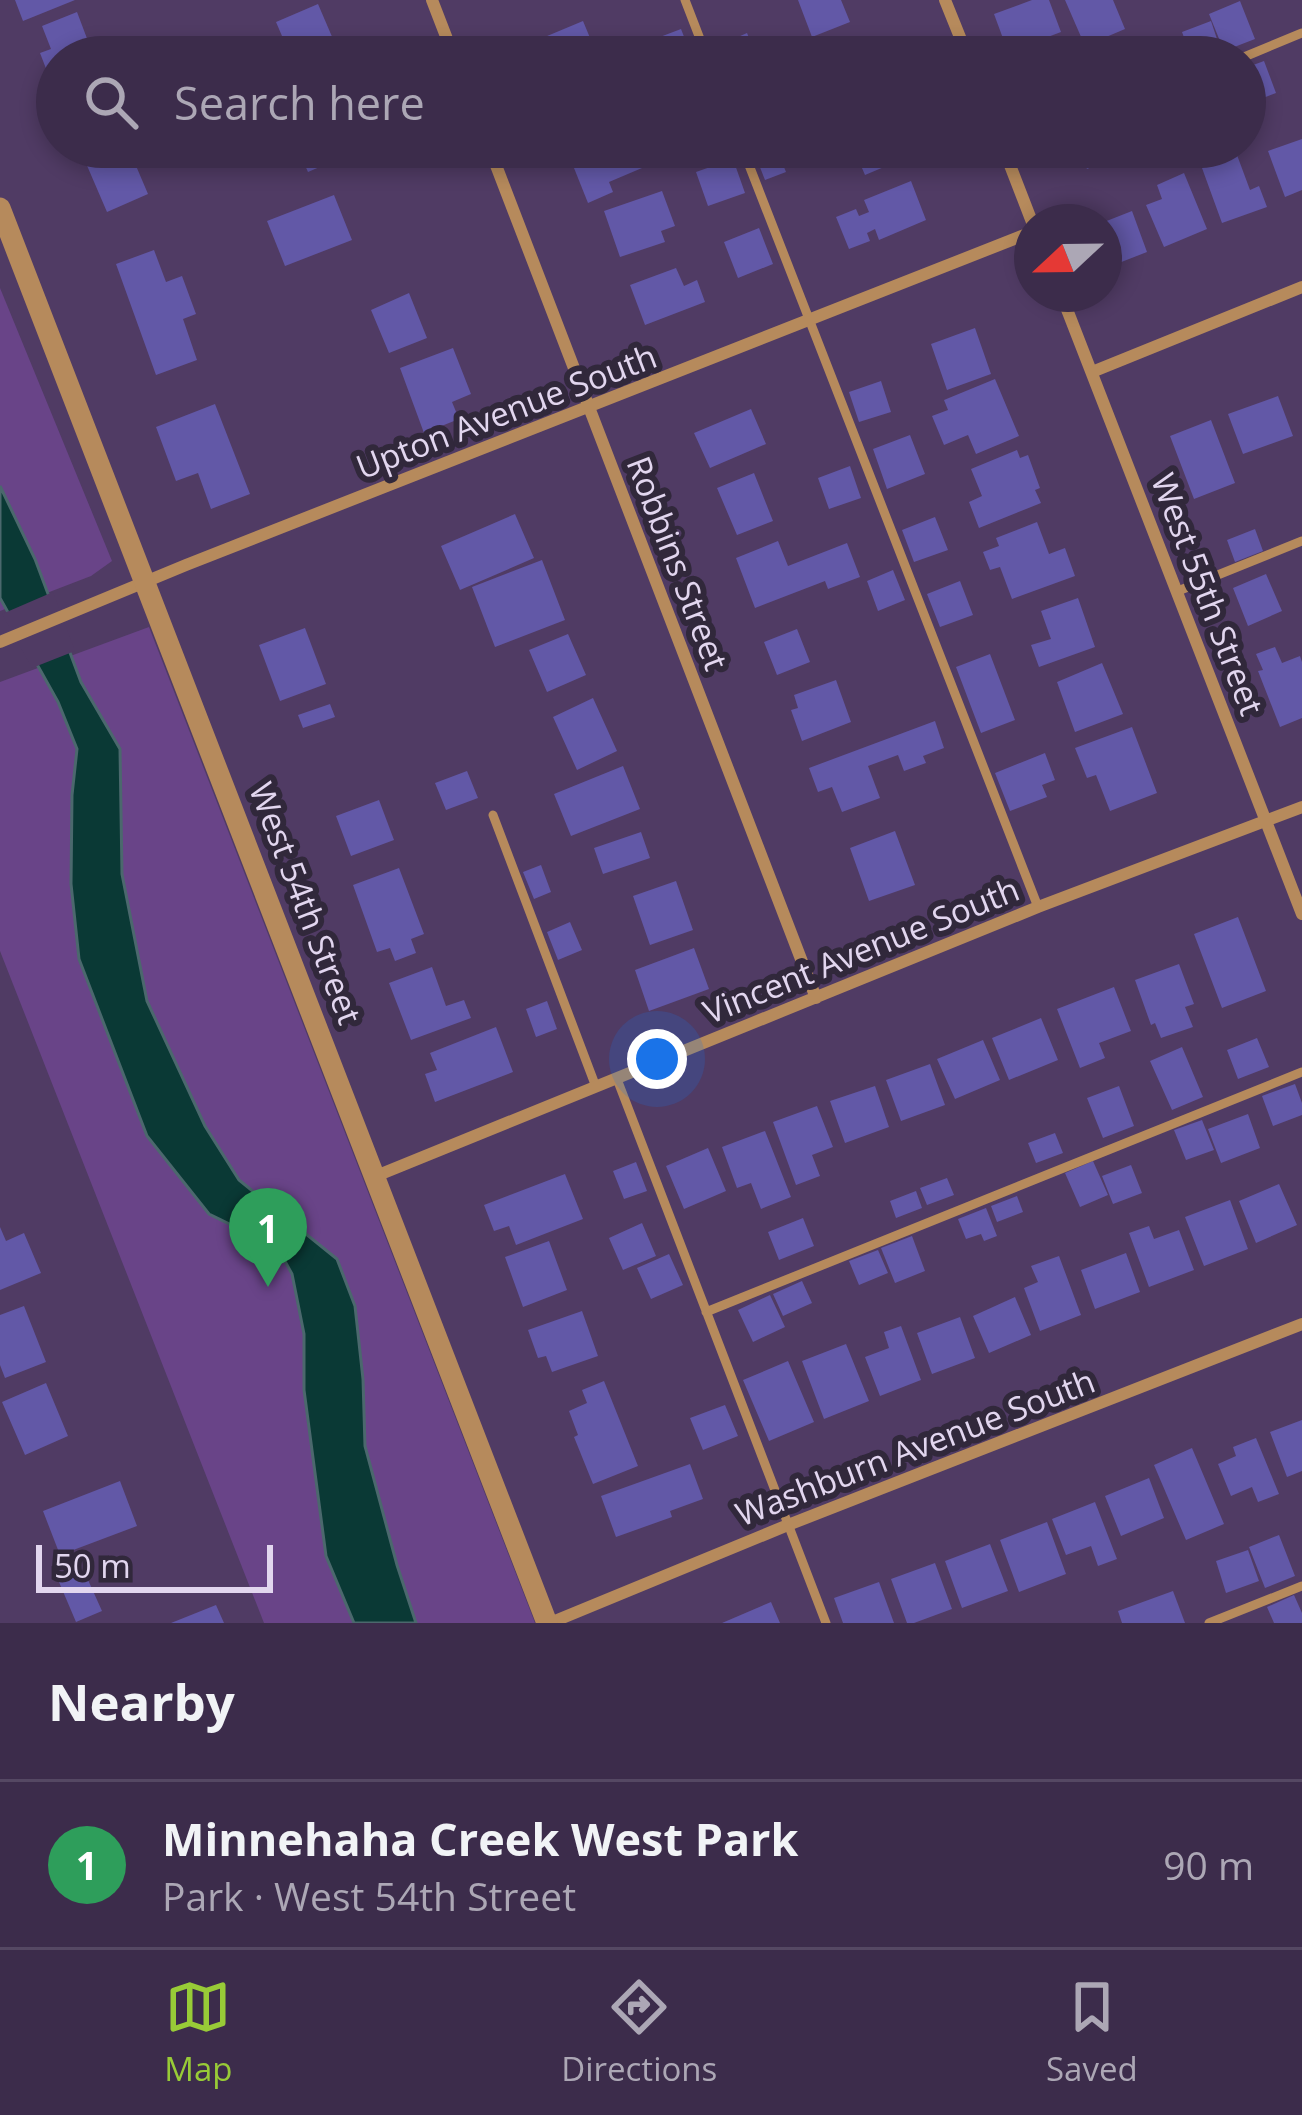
<!DOCTYPE html>
<html lang="en">
<head>
<meta charset="utf-8">
<style>
  body { margin:0; font-family:"Open Sans",sans-serif; background:#433452; color:#f1f3f6 }
  .compass { position:absolute; left:1014px; top:204px; width:108px; height:108px; border-radius:50%; background:#3c2c4b; box-shadow:0 6px 18px #0003; rotate:248deg }
  .scale { position:absolute; left:36px; bottom:30px; width:237px; box-sizing:border-box; padding-left:12px; border:6px solid #e2d6ef; border-top:0; font-size:33px; line-height:42px; white-space:nowrap; color:#e2d6ef; -webkit-text-stroke:9px #31283b; paint-order:stroke }
  .you { position:absolute; left:657px; top:1059px; width:42px; height:42px; margin:-30px; border:9px solid #fff; border-radius:50%; background:#1a73e8; box-shadow:0 0 0 18px #1a73e833 }
  .badge { display:grid; place-items:center; width:78px; height:78px; border-radius:50%; background:#98cb37; color:#fff; font-size:39px; font-weight:700 }
  .pin { position:absolute; translate:-50% -99px; filter:drop-shadow(0 3px 6px #0008) }
  .pin::after { content:''; position:absolute; top:63px; width:42px; height:36px; background:inherit; clip-path:polygon(0 0,100% 0,50% 100%) }
  .list { margin:0; padding:0; list-style:none }
  h2 { display:flex; justify-content:space-between; align-items:center; height:156px; margin:0; padding:0 48px; font-size:51px }
  h2 small { font-size:39px; font-weight:400; color:#aca7b5 }
  .list li { display:grid; grid-template-columns:78px 1fr auto; gap:36px; align-items:center; box-sizing:border-box; height:168px; padding:0 48px; border-top:3px solid #554863 }
  .list b { display:block; font-size:45px; white-space:nowrap }
  .list p { margin:0; font-size:39px; white-space:nowrap; color:#aca7b5 }
  .list em { font-size:39px; font-style:normal; color:#aca7b5 }
  .icon { flex:none; width:66px; height:66px; fill:none; stroke:currentColor; stroke-width:2; stroke-linecap:round; stroke-linejoin:round }
  .map { position:relative; flex:none; width:1302px; height:1623px; overflow:hidden }
  .search { position:absolute; background:#3c2c4b; box-shadow:0 6px 18px #0003; left:36px; right:36px; top:36px; height:132px; display:flex; align-items:center; gap:30px; box-sizing:border-box; padding:0 42px; border-radius:66px; color:#aca7b5; font-size:45px }
  .sheet { height:324px; background:#3c2c4b }
  nav { display:flex; justify-content:space-around; align-items:center; box-sizing:border-box; height:168px; border-top:3px solid #554863; background:#3c2c4b; font-size:33px; color:#aca7b5 }
  nav a { display:grid; justify-items:center; gap:6px }
  nav .on { color:#98cb37 }
  .map>svg:first-child { display:block }
  .green { fill:#694488 }
  .water { fill:#0a3935; stroke:#4b686d; stroke-width:3 }
  .pier { fill:#503b64 }
  .building { fill:#6258a7 }
  .lines { fill:none; stroke-linecap:round; stroke-linejoin:round }
  .service { stroke:#b68a5c; stroke-width:9 }
  .minor { stroke:#b68a5c; stroke-width:12 }
  .tertiary { stroke:#b68a5c; stroke-width:21 }
  .labels { text-anchor:middle; dominant-baseline:central; stroke-width:12; stroke-linejoin:round; paint-order:stroke }
  .street-label { font-size:33px; fill:#e2d6ef; stroke:#31283b }
</style>
</head>
<body>
<div class="map">
<svg width="1302" height="1623" viewBox="0 0 1302 1623">
  <rect width="100%" height="100%" fill="#503b64"/>
  <path class="green" d="M0 288 112 561 91 576 0 611Z
    M149 627 535 1623H264L0 951V682Z"/>
  <path class="water" d="M0 486 35 559 81 682 120 749 122 874 147 1001 205 1126 239 1180 337 1259 355 1306 363 1379 365 1446 397 1565 416 1623H354L326 1556 304 1390V1334L292 1274 275 1243 258 1238 209 1214 147 1136 79 959 71 884 72 795 77 749 58 702 0 598Z"/>
  <path class="pier" d="M53 592 75 651 32 668 2 614Z"/>
  <path class="building" d="M15 0H75L23 21Z
    M798 0H841L850 22 812 37Z
    M1032 0H1049L1061 32 1008 52 994 14Z
    M1065 0H1113L1125 29 1085 46Z
    M1240 1 1255 39 1224 51 1209 14Z
    M318 4 339 53 330 57H291L276 22Z
    M77 12 94 57H57V97L40 53 51 49 42 26Z
    M583 21 598 57H547L540 39Z
    M1211 21 1222 54 1213 57H1191L1182 32Z
    M681 29 692 57H658L652 40Z
    M747 33 757 57H717L713 48Z
    M1264 61 1276 93 1245 105V68Z
    M1302 139V190L1285 197 1268 151Z
    M79 147H128L148 194 107 212Z
    M297 147H366L308 172Z
    M601 147H633L642 168 609 182 613 192 588 203 574 168 587 163 583 154Z
    M752 147H776L786 172 765 180Z
    M853 147H899L903 159 865 175Z
    M1078 147H1115L1118 156 1087 169Z
    M1237 155 1250 190 1259 186 1267 207 1222 223 1202 168Z
    M733 159 745 193 708 206 696 172Z
    M1184 173 1207 229 1164 247 1146 205 1162 199 1157 185Z
    M911 181 926 220 879 240 875 229 867 233 870 241 849 249 836 217 856 209 859 216 869 212 864 200Z
    M662 191 675 226 661 231 665 242 620 257 604 211Z
    M334 195 352 240 285 266 267 221Z
    M1132 211 1147 252 1106 268 1104 222Z
    M759 228 773 264 738 278 724 242Z
    M154 250 166 282 182 276 196 314 183 319 197 360 156 375 116 264Z
    M676 268 684 286 697 280 705 302 645 325 630 285Z
    M409 293 427 338 389 353 371 310Z
    M975 328 991 374 947 390 931 344Z
    M453 348 471 394 452 402 459 419 424 433 400 368Z
    M995 379 1019 436 976 454 968 435 944 445 932 416 948 410 944 400Z
    M881 381 891 412 859 422 849 392Z
    M1278 396 1293 436 1243 454 1228 414Z
    M215 404 250 494 211 509 198 473 176 481 156 427Z
    M751 409 766 444 710 468 694 433Z
    M1211 420 1235 483 1194 499 1170 436Z
    M910 435 925 474 887 489 873 449Z
    M1017 450 1020 458 1028 455 1040 488 1035 490 1041 503 979 528 969 502 982 496 971 469Z
    M850 466 861 498 829 509 818 478Z
    M754 473 773 521 737 535 717 488Z
    M515 514 534 558 460 590 441 546Z
    M935 517 948 550 914 562 902 530Z
    M1037 522 1049 554 1065 548 1075 576 1012 599 1000 567 990 570 983 552 999 546 996 538Z
    M1255 529 1263 551 1235 562 1227 540Z
    M778 541 788 566 847 543 860 577 828 589 825 581 755 608 736 558Z
    M542 560 565 620 495 647 472 587Z
    M893 570 905 600 878 611 867 581Z
    M1266 574 1282 611 1248 626 1233 588Z
    M960 581 973 615 940 627 927 594Z
    M1078 598 1095 647 1039 667 1031 645 1051 639 1041 611Z
    M305 628 326 684 280 701 259 645Z
    M797 629 810 662 777 675 764 642Z
    M568 634 586 675 547 692 529 650Z
    M1275 647 1282 663 1300 656 1302 662V718L1280 727 1258 671 1263 670 1256 654Z
    M990 654 1015 720 981 733 956 667Z
    M1102 663 1123 714 1075 732 1057 682Z
    M836 680 851 722 802 741 791 710 798 708 794 695Z
    M593 698 617 751 577 770 553 717Z
    M330 704 335 717 303 728 298 715Z
    M935 721 944 748 923 756 926 763 904 771 898 755 868 766 880 798 842 812 832 787 818 792 809 768Z
    M1132 727 1157 793 1110 811 1096 775 1087 778 1075 748Z
    M1045 753 1055 780 1042 785 1047 797 1010 811 995 773Z
    M623 766 640 809 571 836 554 794Z
    M467 771 478 798 446 810 435 783Z
    M379 800 394 840 351 856 336 816Z
    M895 831 915 885 869 901 850 848Z
    M641 832 650 858 603 874 594 848Z
    M541 865 551 892 534 899 523 872Z
    M399 868 424 934 411 939 416 953 395 961 390 948 377 952 353 885Z
    M676 881 693 930 650 945 633 896Z
    M1238 917 1266 991 1222 1008 1194 934Z
    M570 922 582 950 558 960 547 932Z
    M694 948 709 989 649 1011 635 970Z
    M1179 964 1194 1004 1185 1007 1193 1027 1161 1038 1155 1023 1151 1025 1135 980Z
    M432 967 446 1006 464 1000 471 1018 411 1040 389 983Z
    M1114 987 1131 1031 1099 1043 1105 1058 1080 1068 1057 1009Z
    M547 1001 557 1029 536 1037 526 1009Z
    M1041 1018 1058 1060 1009 1080 992 1038Z
    M496 1027 513 1072 435 1102 425 1074 437 1070 430 1053Z
    M1257 1038 1269 1067 1238 1079 1227 1050Z
    M983 1040 1000 1080 955 1099 937 1059Z
    M1182 1047 1203 1097 1172 1110 1150 1061Z
    M930 1064 945 1105 901 1121 886 1080Z
    M1295 1084 1302 1103V1115L1273 1126 1262 1096Z
    M875 1086 889 1127 845 1143 830 1101Z
    M1119 1086 1134 1126 1103 1138 1087 1098Z
    M817 1106 833 1147 812 1155 820 1176 796 1185 773 1122Z
    M1248 1114 1260 1148 1221 1163 1208 1129Z
    M1202 1120 1214 1150 1186 1160 1174 1130Z
    M765 1131 791 1197 761 1209 751 1183 737 1188 722 1147Z
    M1055 1133 1063 1153 1036 1163 1028 1143Z
    M708 1148 726 1191 684 1209 666 1166Z
    M1093 1161 1108 1195 1080 1207 1065 1173Z
    M636 1162 647 1191 624 1199 613 1171Z
    M1131 1165 1142 1193 1113 1204 1102 1176Z
    M565 1174 583 1219 516 1245 509 1226 494 1231 484 1205Z
    M947 1178 954 1195 927 1205 920 1188Z
    M1279 1184 1297 1225 1256 1243 1239 1201Z
    M916 1191 922 1208 896 1218 890 1201Z
    M1017 1196 1023 1212 997 1222 991 1206Z
    M1230 1200 1248 1249 1204 1266 1185 1217Z
    M986 1208 997 1236 984 1241 981 1234 966 1239 958 1219Z
    M803 1218 814 1246 779 1260 768 1232Z
    M642 1223 656 1256 623 1270 609 1238Z
    M1149 1226 1154 1239 1179 1230 1194 1270 1149 1287 1129 1233Z
    M0 1227 6 1241 24 1233 41 1273 0 1290Z
    M912 1236 925 1271 895 1283 881 1248Z
    M549 1241 567 1290 523 1307 505 1257Z
    M878 1250 888 1273 859 1285 849 1261Z
    M1126 1253 1140 1292 1095 1309 1081 1270Z
    M669 1254 683 1285 651 1299 637 1268Z
    M1059 1256 1081 1315 1040 1331 1024 1288 1038 1282 1031 1266Z
    M802 1281 812 1303 783 1316 773 1294Z
    M770 1295 785 1327 753 1342 738 1310Z
    M1015 1297 1031 1335 989 1353 973 1316Z
    M24 1306 46 1362 5 1378 0 1365V1315Z
    M582 1311 598 1356 552 1372 546 1356 538 1358 528 1330Z
    M960 1317 975 1358 932 1374 917 1333Z
    M901 1326 921 1380 880 1396 865 1357 889 1348 884 1332Z
    M846 1344 869 1401 824 1419 802 1361Z
    M788 1361 814 1422 769 1441 743 1380Z
    M604 1381 638 1466 593 1484 574 1437 578 1435 569 1411 587 1403 582 1390Z
    M46 1383 68 1436 25 1455 2 1402Z
    M725 1405 738 1436 703 1450 690 1418Z
    M1302 1420V1471L1287 1477 1270 1432Z
    M1256 1438 1279 1494 1258 1502 1252 1487 1231 1496 1218 1464 1236 1456 1233 1447Z
    M1192 1448 1224 1524 1186 1540 1154 1465Z
    M690 1464 703 1499 670 1511 672 1517 616 1537 601 1496Z
    M1149 1478 1164 1518 1121 1536 1105 1496Z
    M120 1481 137 1526 60 1555 43 1511Z
    M1095 1502 1117 1559 1098 1566 1091 1546 1066 1555 1052 1519Z
    M1047 1522 1066 1574 1019 1592 1000 1540Z
    M1279 1535 1295 1576 1265 1588 1249 1547Z
    M990 1544 1008 1591 962 1608 945 1561Z
    M1248 1550 1259 1581 1226 1593 1216 1561Z
    M935 1563 952 1609 914 1623H907L891 1579Z
    M84 1571 102 1611 76 1622 59 1582Z
    M879 1582 894 1623H843L834 1598Z
    M1173 1591 1185 1623H1122L1118 1611Z
    M1294 1595 1302 1613V1623H1274L1267 1607Z
    M771 1602 780 1623H722Z
    M216 1605 224 1623H171Z"/>
  <g class="lines">
    <path class="service" d="M685 0 707 57
      M1244 57 1302 33
      M742 147 1038 907
      M1006 155 1024 147
      M1178 591 1302 541
      M493 815 596 1087
      M617 1079 826 1623
      M706 1312 1302 1072
      M1209 1623 1302 1586"/>
    <path class="minor" d="M432 0 454 57
      M945 0 968 57
      M489 147 816 998
      M1003 147 1032 222
      M1061 294 1302 914
      M1092 372 1302 287
      M0 642 186 565 1032 232
      M376 1176 1038 907 1302 807
      M550 1623 788 1525 1302 1324"/>
    <path class="tertiary" d="M0 208 547 1623"/>
  </g>
  <g class="labels">
    <g class="street-label">
      <text transform="translate(506 411) rotate(-21)">Upton Avenue South</text>
      <text transform="translate(678 563) rotate(69)">Robbins Street</text>
      <text transform="translate(1208 594) rotate(69)">West 55th Street</text>
      <text transform="translate(306 903) rotate(69)">West 54th Street</text>
      <text transform="translate(861 950) rotate(-22)">Vincent Avenue South</text>
      <text transform="translate(915 1447) rotate(-21)">Washburn Avenue South</text>
    </g>
  </g>
</svg>
<svg class="compass" viewBox="-18 -18 36 36"><path d="M0-13l5 13h-10z" fill="#e53935"/><path d="M0 13l5-13h-10z" fill="#aca7b5"/></svg>
<div class="scale">50 m</div>
<div class="you"></div>
<div class="pin badge" style="left:268px;top:1287px;background:#2e9e5b">1</div>
<div class="search"><svg class="icon" aria-label="search" viewBox="0 0 24 24"><circle cx="10" cy="10" r="6"/><path d="M15 15l6 6"/></svg>Search here</div>
</div>
<section class="sheet">
<h2>Nearby<small></small></h2>
<ul class="list">
<li><span class="badge" style="background:#2e9e5b">1</span><div><b>Minnehaha Creek West Park</b><p>Park · West 54th Street</p></div><em>90 m</em></li>
</ul>
</section>
<nav>
<a class="on"><svg class="icon" aria-label="map" viewBox="0 0 24 24"><path d="M3 6l6-2 6 2 6-2v14l-6 2-6-2-6 2zM9 4v14M15 6v14"/></svg>Map</a>
<a><svg class="icon" aria-label="directions" viewBox="0 0 24 24"><path d="M12 3l9 9-9 9-9-9zM9 14v-3h6M13 9l2 2-2 2"/></svg>Directions</a>
<a><svg class="icon" aria-label="saved" viewBox="0 0 24 24"><path d="M7 4h10v16l-5-4-5 4z"/></svg>Saved</a>
</nav>
</body>
</html>
